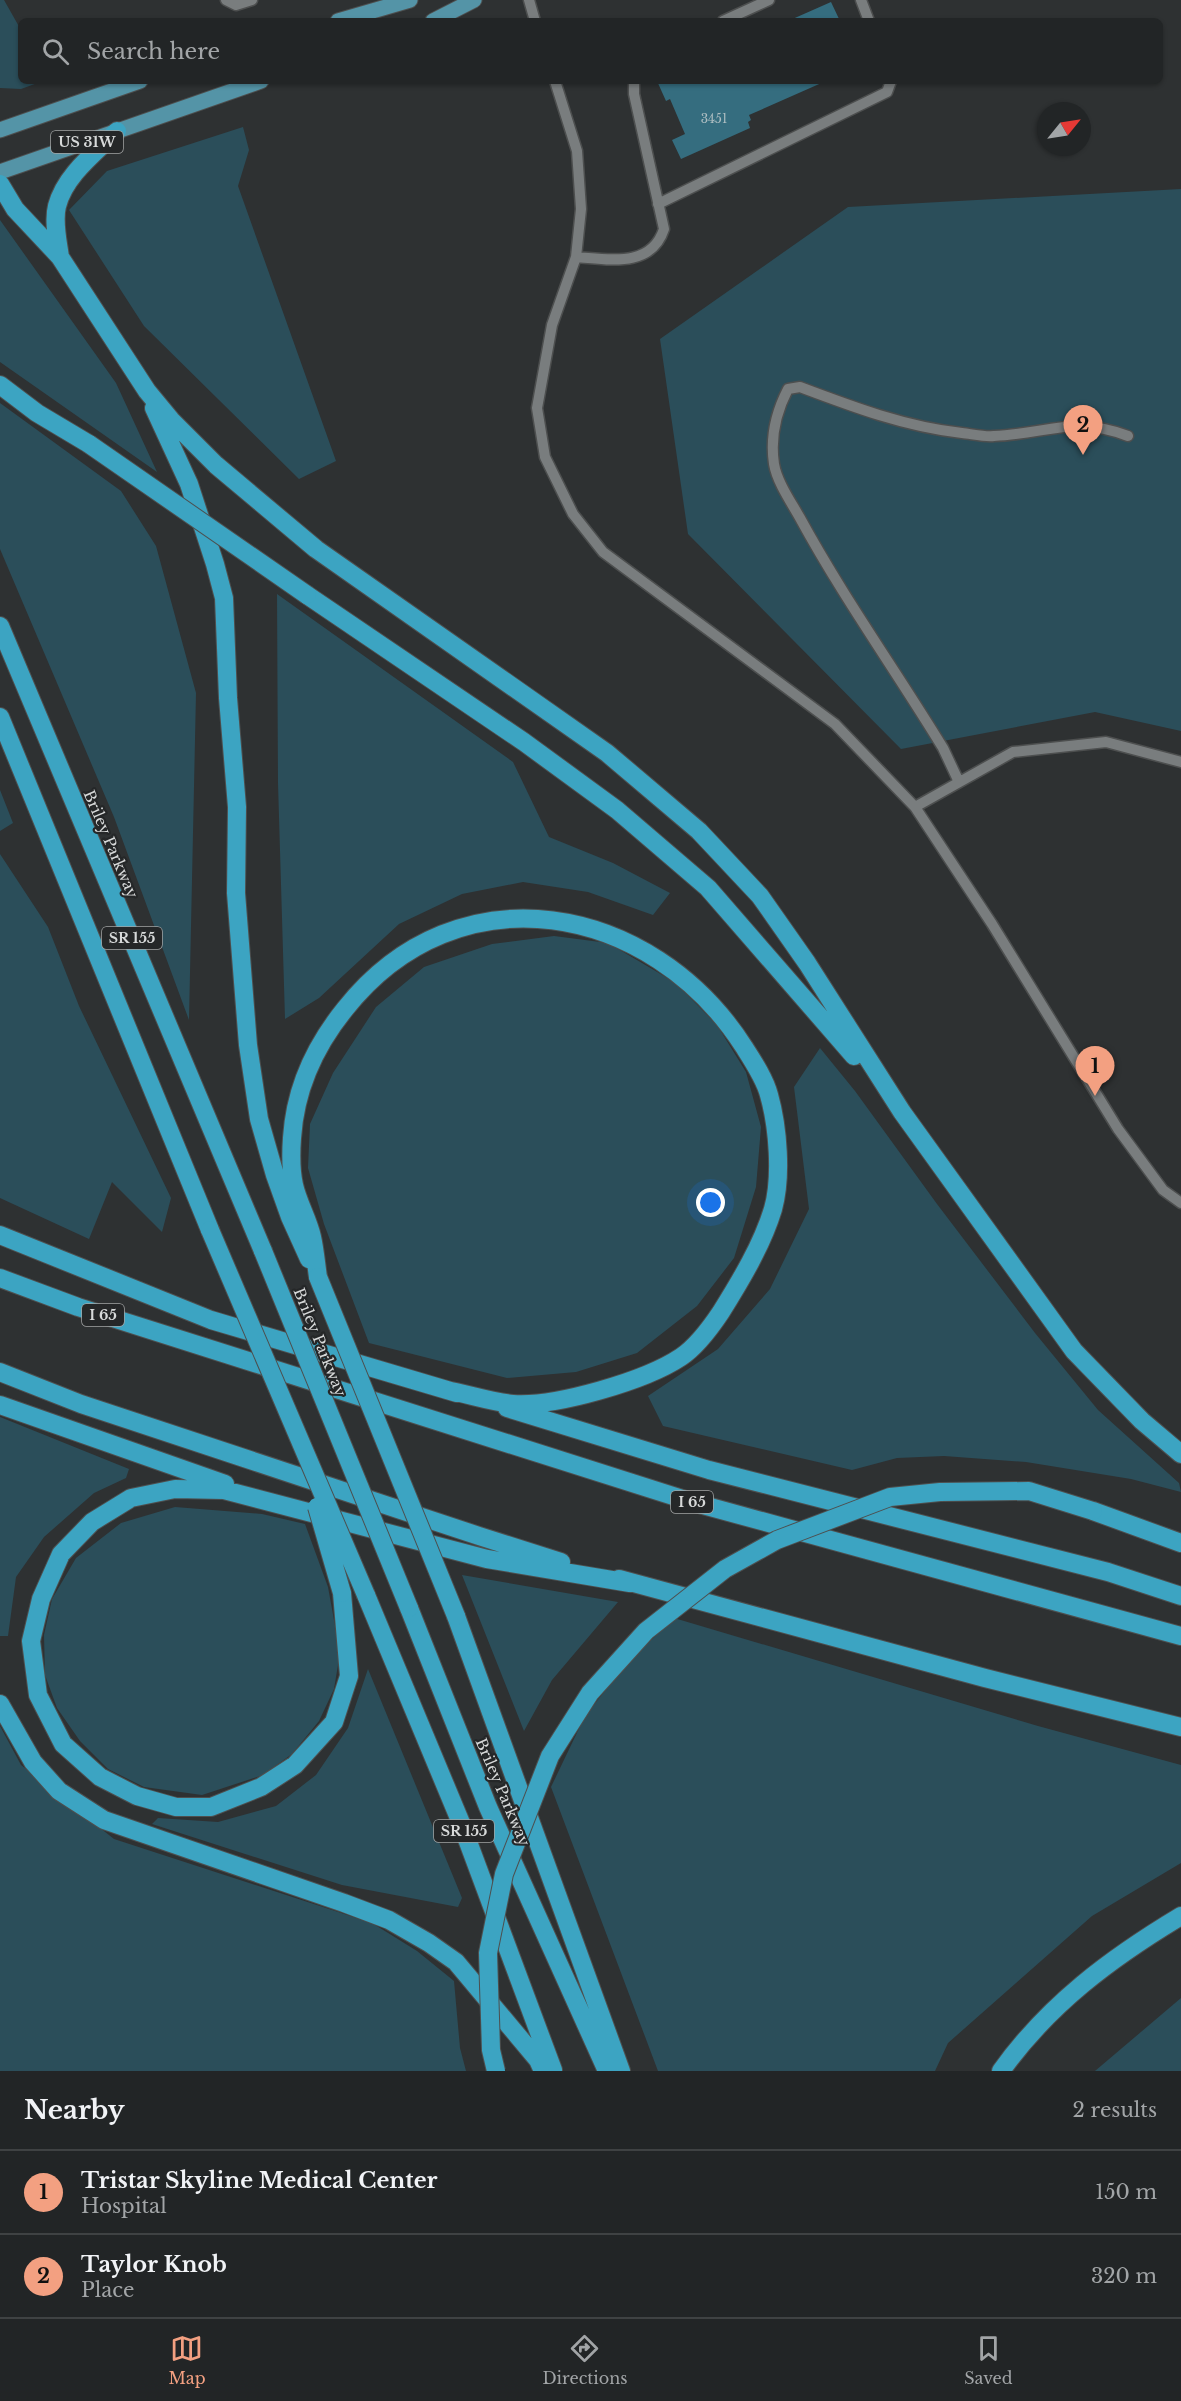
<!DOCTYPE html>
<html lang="en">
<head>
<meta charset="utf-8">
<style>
  body { margin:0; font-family:"Libre Baskerville",serif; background:#2a2d2e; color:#f1f3f6 }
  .compass { position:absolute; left:1037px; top:102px; width:54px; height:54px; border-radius:50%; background:#222526; box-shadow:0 2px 4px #0004; rotate:60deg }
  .you { position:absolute; left:711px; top:1203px; width:21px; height:21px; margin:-15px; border:4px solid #fff; border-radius:50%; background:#1a73e8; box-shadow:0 0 0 9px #1a73e833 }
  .badge { display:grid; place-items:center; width:39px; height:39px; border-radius:50%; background:#f3a081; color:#111; font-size:20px; font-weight:700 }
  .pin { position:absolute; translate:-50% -50px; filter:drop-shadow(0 2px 3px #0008) }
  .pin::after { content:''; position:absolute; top:32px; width:21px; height:18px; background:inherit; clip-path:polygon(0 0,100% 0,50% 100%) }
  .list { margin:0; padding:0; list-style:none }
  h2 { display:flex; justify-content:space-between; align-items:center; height:78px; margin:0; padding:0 24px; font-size:26px }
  h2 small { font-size:20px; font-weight:400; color:#a2a5a7 }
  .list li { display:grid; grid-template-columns:39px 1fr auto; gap:18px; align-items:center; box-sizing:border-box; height:84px; padding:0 24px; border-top:2px solid #3f4243 }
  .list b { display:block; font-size:22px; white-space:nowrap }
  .list p { margin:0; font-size:20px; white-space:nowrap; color:#a2a5a7 }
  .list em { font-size:20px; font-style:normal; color:#a2a5a7 }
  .icon { flex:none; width:33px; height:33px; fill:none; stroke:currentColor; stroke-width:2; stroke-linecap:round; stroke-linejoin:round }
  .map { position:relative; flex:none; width:1181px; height:2071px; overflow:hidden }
  .search { position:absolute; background:#222526; box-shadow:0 2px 4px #0004; left:18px; right:18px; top:18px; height:66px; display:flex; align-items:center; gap:15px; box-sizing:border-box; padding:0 21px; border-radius:9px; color:#a2a5a7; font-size:22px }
  .sheet { height:246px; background:#222526 }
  nav { display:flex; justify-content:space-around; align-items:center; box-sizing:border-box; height:84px; border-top:2px solid #3f4243; background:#222526; font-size:16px; color:#a2a5a7 }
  nav a { display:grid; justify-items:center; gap:3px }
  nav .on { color:#f3a081 }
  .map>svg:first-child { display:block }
  .green { fill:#2b4e5a }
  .building { fill:#356d7f }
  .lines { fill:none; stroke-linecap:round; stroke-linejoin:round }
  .lane-casing { stroke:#4d4f4f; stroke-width:13 }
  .primary-casing { stroke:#4d4f4f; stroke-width:17 }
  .highway-casing { stroke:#4d4f4f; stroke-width:20 }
  .lane { stroke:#797d7e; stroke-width:10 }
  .primary { stroke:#5494a7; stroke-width:15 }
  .highway { stroke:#3ca4c2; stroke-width:18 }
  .highway-bridge-casing { stroke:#4d4f4f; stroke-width:20; stroke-linecap:butt }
  .highway-bridge { stroke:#3ca4c2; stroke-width:18 }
  .labels { text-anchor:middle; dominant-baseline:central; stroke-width:4.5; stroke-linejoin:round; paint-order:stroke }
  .number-label { font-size:12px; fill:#aebec2 }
  .shield { fill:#252728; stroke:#a2a4a4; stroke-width:1.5 }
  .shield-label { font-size:14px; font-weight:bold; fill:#d7d9d9 }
  .street-label { font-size:15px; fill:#d7d9d9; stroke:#252728 }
</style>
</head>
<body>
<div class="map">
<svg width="1181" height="2071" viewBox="0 0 1181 2071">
  <rect width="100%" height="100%" fill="#2e3132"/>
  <path class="green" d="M0 0H4L21 30V81H43L21 89 0 88Z
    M243 127 249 150 238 186 336 461 299 479 144 326 69 210 107 171Z
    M1181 189V731L1095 712 901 749 688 534 660 339 848 207Z
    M0 220 116 383 157 472 0 362Z
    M0 403 121 491 156 546 196 693 189 1020 114 817 0 549Z
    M277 594 513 762 549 837 613 863 670 893 653 915 588 892 523 882 462 894 399 924 319 998 285 1019 278 783Z
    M0 790 13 823 0 831Z
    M0 854 48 927 79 1006 171 1198 162 1232 112 1182 89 1239 0 1198Z
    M554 936 608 943 676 983 717 1025 746 1072 761 1127 756 1187 734 1258 697 1306 637 1353 576 1372 507 1378 369 1343 324 1224 308 1168 310 1124 333 1073 376 1007 424 967 492 944Z
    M820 1048 855 1091 937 1204 1035 1333 1098 1410 1179 1483 1181 1492 1131 1479 1026 1462 944 1456 897 1458 852 1470 663 1426 648 1396 718 1349 770 1289 809 1209 794 1087Z
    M0 1417 129 1469 126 1478 94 1493 44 1537 16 1577 8 1636H0Z
    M175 1507 262 1514 305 1524 328 1587 340 1653 334 1689 319 1721 292 1754 263 1775 202 1795 144 1787 108 1769 80 1741 57 1708 45 1675 44 1635 52 1599 76 1558 121 1523Z
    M462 1575 618 1602 552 1680 524 1731Z
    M674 1618 1038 1726 1181 1765V1863L1092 1916 948 2043 935 2071H658L551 1787 585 1716 627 1663Z
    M368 1669 462 1898 458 1907 342 1885 152 1824 158 1818 218 1822 276 1806 316 1775 348 1728Z
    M0 1726 21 1765 114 1839 372 1923 417 1951 454 1981 460 2048 466 2071H0Z
    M1181 1998V2071H1095Z"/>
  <path class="building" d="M831 2 840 21H788Z
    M657 81H826L749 115 751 120 748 122 750 128 681 159 672 140 685 134 670 99 666 101Z"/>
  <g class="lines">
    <g class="lane-casing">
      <path id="lane" d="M226 0 236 5 252 0
        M529 0 535 21
        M861 0 869 21
        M723 21 769 0
        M555 81 577 151 581 209 576 257 552 325 537 408 545 457 573 514 603 552 835 724 915 807 992 924 1118 1129 1163 1190 1181 1203
        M658 204 887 92 891 81
        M576 257C607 259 651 269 664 229L634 94V81
        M959 782 943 748C896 671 843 597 800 518 791 502 777 482 774 464 770 437 776 412 788 389L800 387C853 407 906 427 962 433 972 434 984 437 994 436 1047 434 1074 415 1128 436
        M915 807 1013 752 1106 742 1181 762"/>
    </g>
    <g class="primary-casing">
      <path id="primary" d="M338 21 410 0
        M433 21 474 0
        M0 130 140 81
        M0 172 261 81"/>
    </g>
    <g class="highway-casing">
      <path id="highway" d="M0 184 15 209 60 257 147 391 171 420 216 465 316 549 607 753 699 831 760 896 807 963 902 1112 1074 1351 1142 1421 1181 1454
        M60 257C58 242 53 222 57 206 65 175 95 153 117 131
        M0 385 37 413 89 444
        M154 408 189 484 215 564 224 598 228 698 237 807 236 893 248 1045 259 1119 275 1175 290 1217 309 1259
        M307 595 524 742 617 810 708 888 854 1056
        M0 626 263 1251
        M0 717 210 1230
        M0 1235 211 1320 457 1393
        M318 1277C316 1264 315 1250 312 1237 308 1219 298 1203 294 1185 291 1171 291 1152 292 1138 295 1090 315 1046 345 1009 458 866 652 903 744 1047 753 1061 765 1079 769 1095 778 1127 782 1177 773 1209 762 1245 741 1280 721 1312 711 1327 696 1347 681 1357 645 1381 555 1407 513 1404 491 1402 468 1394 446 1390
        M0 1278 78 1307 692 1502 1181 1636
        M0 1372 81 1404 479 1536 561 1562
        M0 1405 225 1484
        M507 1408 709 1470 1108 1572 1181 1596
        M1093 1511 1181 1543
        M619 1579 985 1678 1181 1727
        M342 1593 349 1676 334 1722 295 1765 261 1787 211 1807H176L137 1796 100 1777 63 1744 38 1695 31 1641 41 1599 61 1554 92 1522 131 1498 175 1489 224 1490 487 1559 630 1583
        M366 1595 461 1823 553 2070
        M409 1608 488 1807 607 2071
        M456 1616 621 2071
        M0 1704 33 1762 59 1791 104 1820 344 1903 389 1920 429 1943 456 1962 538 2060 543 2071
        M1001 2071C1049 2004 1111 1958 1181 1916"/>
    </g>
    <use href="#lane" class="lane"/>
    <use href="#primary" class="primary"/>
    <use href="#highway" class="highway"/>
    <g class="highway-bridge-casing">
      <path id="highway-bridge" d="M89 444 307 595
        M210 1230 366 1595
        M263 1251 409 1608
        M318 1277 456 1616
        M317 1507 342 1593
        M496 2071 491 2050 488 1953 504 1874 550 1756 590 1693 646 1631 725 1569 777 1540 890 1497 940 1492 1029 1491 1093 1511"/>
    </g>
    <use href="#highway-bridge" class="highway-bridge"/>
  </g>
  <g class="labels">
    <g class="number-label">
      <text x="714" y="118">3451</text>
    </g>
    <g class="shield">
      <rect x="51" y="131" width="72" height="22" rx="4.5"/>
      <rect x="102" y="927" width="60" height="22" rx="4.5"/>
      <rect x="82" y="1304" width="42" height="22" rx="4.5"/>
      <rect x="671" y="1491" width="42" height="22" rx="4.5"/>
      <rect x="434" y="1820" width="60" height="22" rx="4.5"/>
    </g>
    <g class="shield-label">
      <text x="87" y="142">US 31W</text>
      <text x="132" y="938">SR 155</text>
      <text x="103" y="1315">I 65</text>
      <text x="692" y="1502">I 65</text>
      <text x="464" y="1831">SR 155</text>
    </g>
    <g class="street-label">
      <text transform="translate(111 844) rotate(67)">Briley Parkway</text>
      <text transform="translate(320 1342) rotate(68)">Briley Parkway</text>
      <text transform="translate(503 1792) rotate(67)">Briley Parkway</text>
    </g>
  </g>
</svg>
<svg class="compass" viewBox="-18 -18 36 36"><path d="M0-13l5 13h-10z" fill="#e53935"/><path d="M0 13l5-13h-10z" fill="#a2a5a7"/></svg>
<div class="you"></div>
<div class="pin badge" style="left:1095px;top:1096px">1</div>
<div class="pin badge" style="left:1083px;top:455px">2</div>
<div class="search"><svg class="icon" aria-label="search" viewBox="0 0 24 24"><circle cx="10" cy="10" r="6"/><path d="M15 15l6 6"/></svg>Search here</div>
</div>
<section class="sheet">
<h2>Nearby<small>2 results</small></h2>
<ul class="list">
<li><span class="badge">1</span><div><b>Tristar Skyline Medical Center</b><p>Hospital</p></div><em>150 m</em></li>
<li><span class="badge">2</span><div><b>Taylor Knob</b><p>Place</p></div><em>320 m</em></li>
</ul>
</section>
<nav>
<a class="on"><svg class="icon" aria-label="map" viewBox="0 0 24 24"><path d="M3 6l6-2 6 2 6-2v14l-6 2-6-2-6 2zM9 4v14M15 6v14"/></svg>Map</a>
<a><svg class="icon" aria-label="directions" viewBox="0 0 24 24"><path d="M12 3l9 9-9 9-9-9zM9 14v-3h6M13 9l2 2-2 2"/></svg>Directions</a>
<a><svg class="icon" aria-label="saved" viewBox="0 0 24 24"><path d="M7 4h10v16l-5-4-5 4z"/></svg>Saved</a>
</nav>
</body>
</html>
